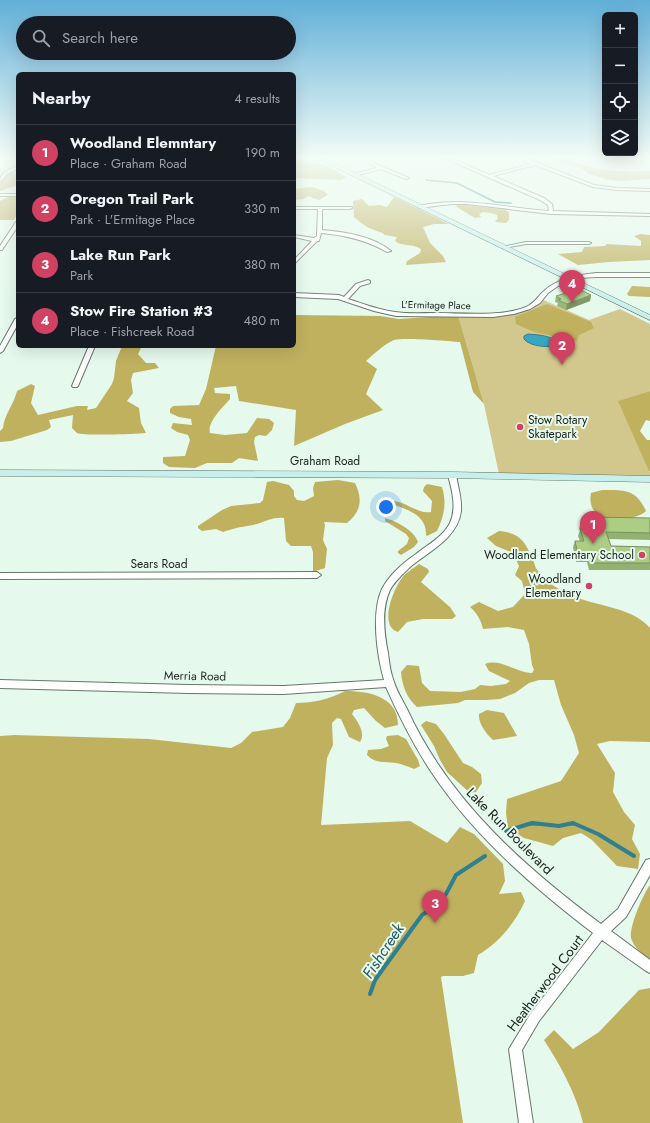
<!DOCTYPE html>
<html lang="en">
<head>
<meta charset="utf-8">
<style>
  body { margin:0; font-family:Jost,sans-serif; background:#242831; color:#f1f3f6 }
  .controls { position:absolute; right:12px; top:12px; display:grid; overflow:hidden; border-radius:6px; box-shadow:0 4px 16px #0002 }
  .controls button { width:36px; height:36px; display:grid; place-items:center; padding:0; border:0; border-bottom:1px solid #363941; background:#171b24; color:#f1f3f6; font:20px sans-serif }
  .you { position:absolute; left:386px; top:507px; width:14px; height:14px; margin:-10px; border:3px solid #fff; border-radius:50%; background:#1a73e8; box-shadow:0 0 0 6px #1a73e833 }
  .badge { display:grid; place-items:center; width:26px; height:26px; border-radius:50%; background:#d14161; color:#fff; font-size:13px; font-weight:700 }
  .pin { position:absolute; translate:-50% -33px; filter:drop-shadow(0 1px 2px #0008) }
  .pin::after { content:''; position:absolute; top:21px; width:14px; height:12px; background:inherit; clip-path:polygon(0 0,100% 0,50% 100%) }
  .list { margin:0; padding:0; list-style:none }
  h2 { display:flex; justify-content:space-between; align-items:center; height:52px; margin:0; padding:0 16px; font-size:17px }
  h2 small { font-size:13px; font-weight:400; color:#9ea1a6 }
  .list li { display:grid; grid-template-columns:26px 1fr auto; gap:12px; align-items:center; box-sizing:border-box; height:56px; padding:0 16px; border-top:1px solid #363941 }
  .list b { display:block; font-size:15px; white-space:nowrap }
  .list p { margin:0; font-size:13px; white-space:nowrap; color:#9ea1a6 }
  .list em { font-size:13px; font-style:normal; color:#9ea1a6 }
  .icon { flex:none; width:22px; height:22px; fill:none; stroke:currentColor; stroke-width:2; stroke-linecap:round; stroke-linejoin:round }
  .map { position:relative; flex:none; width:650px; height:1123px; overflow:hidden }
  .search { position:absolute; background:#171b24; box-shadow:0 4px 16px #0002; left:16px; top:16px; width:280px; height:44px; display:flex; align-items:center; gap:10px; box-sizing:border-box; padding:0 14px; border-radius:22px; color:#9ea1a6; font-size:15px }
  .panel { position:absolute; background:#171b24; box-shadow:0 4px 16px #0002; left:16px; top:72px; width:280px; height:276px; border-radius:6px }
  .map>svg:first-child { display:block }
  .green { fill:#d2c78c }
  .forest { fill:#c0b15f }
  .water { fill:#37a7c1; stroke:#2e7f90 }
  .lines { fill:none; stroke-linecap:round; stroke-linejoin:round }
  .stream-far2 { stroke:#2e7f90; stroke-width:1.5 }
  .stream-far1 { stroke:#2e7f90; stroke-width:3 }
  .stream { stroke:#2e7f90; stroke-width:4 }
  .minor-casing { stroke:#65776b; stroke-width:2 }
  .secondary-casing { stroke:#65776b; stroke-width:1 }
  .minor { fill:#fff; fill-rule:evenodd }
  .secondary { fill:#c7f0ec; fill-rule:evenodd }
  .wall { fill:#94b172 }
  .shaded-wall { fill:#78905c }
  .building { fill:#acce84; stroke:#78905c }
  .poi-dot { fill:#d14161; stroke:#e5f9ec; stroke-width:1.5 }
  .labels { text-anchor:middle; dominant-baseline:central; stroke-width:4; stroke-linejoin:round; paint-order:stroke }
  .far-street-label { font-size:10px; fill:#1a211d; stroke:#e5f9ec }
  .poi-label { font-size:12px; fill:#1a211d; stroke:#e5f9ec; text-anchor:end }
  .street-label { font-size:12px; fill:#1a211d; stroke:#e5f9ec }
  .near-street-label { font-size:14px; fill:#1a211d; stroke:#e5f9ec }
  .near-water-label { font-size:16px; font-style:italic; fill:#2c5a66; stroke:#e5f9ec }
</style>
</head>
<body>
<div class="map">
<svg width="650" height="1123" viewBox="0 0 650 1123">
  <rect width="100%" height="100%" fill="#e5f9ec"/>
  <path class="green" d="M541 299 589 320 620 309 650 324V391L619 401 650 472V476L499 474 484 404 458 315H493L521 310Z"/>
  <path class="forest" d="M558 157H577L573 161C597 172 625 172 650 171V179L621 181 609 180 589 174 583 169 557 161 555 158Z
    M294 158 328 166 346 177 341 180 294 178Z
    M9 173H18V185L0 191V184Z
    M312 187 324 191 328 195 319 200 308 196 304 199 294 200V189Z
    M8 197H18V213L14 220H0V201Z
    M394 197 449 224H434L423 227 430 243 443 256 446 262 406 265 407 261 420 253 421 249C412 243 402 247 395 241L397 237 384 235 383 233C371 230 363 225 354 217L353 201 362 199 369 206 380 205 387 207Z
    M460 204 505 210 509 212V220L506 223 496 222 495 221 498 219 497 215 491 213 483 212 479 214 481 217 475 218 455 206Z
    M640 234 650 235V260L609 262 578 265 558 254 582 252 584 247 605 246 607 244 641 246V241L634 236Z
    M632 286 650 287V297L629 296 627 294Z
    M547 304 591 322 594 328 579 335 577 341 534 332 516 324 515 317Z
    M294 315 380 316 399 319 458 315 484 404 473 392 460 342C448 341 404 337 394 340 383 345 375 353 366 361L377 369 366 394 383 410 345 424 294 446 296 410 239 401 236 386 214 388 215 393 230 394V399C223 407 207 422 210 433L225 435 247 433 257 418 269 419 274 423 272 430 266 436 259 435 255 437 254 442 258 461 239 458 232 463H207L195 468 169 467 163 463V457L185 456 190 440 188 435 177 432 171 428 173 423 192 425 191 419 179 417 170 413V409L173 406 199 405 206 389 216 346H294Z
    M122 346H142L138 354 146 363H155L159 368 133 373 131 380 133 393 127 401 139 408 141 423 146 433C138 434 84 436 77 433 76 432 73 429 72 428L73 415 49 420 51 427 47 430 11 441 0 442V431L3 428C4 415 14 404 17 391L31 384 35 386 31 403 38 415 77 406H88L87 410 96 408 112 384 114 378 116 361Z
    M650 391V421L646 420 640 431 647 440H650V471H649L618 401Z
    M338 480 355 483C363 499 361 512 347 523L324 522 325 525 323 540 327 549 325 568 313 572V552L311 546H291L286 541 284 518C273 517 267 521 257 524 244 527 236 527 223 532L216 529 202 531 198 528V526L222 510 231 506 260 503 263 500 267 482 273 481 289 485 294 491V496L297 500 304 501 314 496 313 488 315 482Z
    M427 484 442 487C447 503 444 517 437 531L427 536 426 535C427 516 409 510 394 505L393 501C407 502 417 514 431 512L432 501 423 491 424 487Z
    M602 490C625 490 636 489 646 511 636 521 614 518 600 517 592 510 589 504 591 493Z
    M385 518C396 521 414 530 418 542L414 547 401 555 398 553V551L407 544 409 538 406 534 385 521Z
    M499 531C520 533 525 541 533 560 535 564 535 568 538 571 543 578 551 585 559 589 586 607 630 604 650 628V742L610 741 597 744 615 773 613 792 624 812 635 825 632 839 640 854 638 869 617 866 592 840 581 833 563 838 553 846 524 838 508 828 506 813 507 799 561 781 579 753 574 735 561 705 554 680H539L529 683 515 693 500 699 487 700H465L458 703 417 707C407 698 402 686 401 672L407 665 419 666 422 683 430 691 461 692 475 689 480 685 491 686 506 684 510 681 489 671 485 664C501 658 516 673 532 673L534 670 532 665 529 644 524 630 508 627 483 629C481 620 477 613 470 607L479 602 498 611 513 607 525 594 522 581 515 575 519 566 513 553 496 546 487 538Z
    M419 564 428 569 429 572 421 582 450 607 456 616 452 619H423L407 622 398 632C378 626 394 588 402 578 405 573 414 568 419 564Z
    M345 691C368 691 398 696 398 725L385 728 376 721 364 708 354 710 352 714C358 722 366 733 360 742L349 737 341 719 337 718 332 723 333 745 327 758 321 825 410 821 447 843 460 827 474 834 503 864 505 881 499 894 521 892 525 901C515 923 499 943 478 955L474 973 463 976H443L441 977 463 1123H0V736L14 735 149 739 231 748 241 743 252 732 283 727 290 718 296 703C314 703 330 699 345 691Z
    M487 710 504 713 517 736 493 740C486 734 478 723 479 714Z
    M426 721 436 724 444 734 463 763 472 767 481 774 482 783 476 792 470 793 447 772 440 760 434 746 421 725Z
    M398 735 406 739 418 760 420 766 414 769C409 767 402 764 396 763 385 761 375 764 367 755L368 750 381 749 389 746 386 739 387 736Z
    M650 885V959C642 954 634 948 631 938 629 927 643 894 650 885Z
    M650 988V1123H583C576 1093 560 1065 544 1040L554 1030 573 1049 599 1032 639 990Z"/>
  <path class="water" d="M528 334C538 335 554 335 559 345 550 348 530 347 524 339V336Z"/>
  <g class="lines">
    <path class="stream-far2" d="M426 180 457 183 495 202 511 203"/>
    <path class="stream-far1" d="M529 824H540
      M569 824H575"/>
    <path class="stream" d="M506 831 532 823 559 826 573 823 598 834 634 856
      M370 994 375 980 422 915 434 907 446 894 456 875 485 856"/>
    <g class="minor-casing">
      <path id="minor" d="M368 157H372V162L375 164 409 178 406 179 381 169 354 176V174L377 168 369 163Z
        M442 157H448L489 175 531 164 516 157H522L594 185 616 188 650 189V191L616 190 593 187 535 165 493 176 544 198 552 204 553 211 650 214V216L551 214 467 204H452L419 208V206C465 196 503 208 549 211L548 205 540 200Z
        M617 157H625L606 162 604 161Z
        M18 166V169L7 174 0 182C0 172 10 169 18 166Z
        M0 194H18V196H0Z
        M294 207H352V208L350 209H322V230C345 232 373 236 391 251L387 252C366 240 345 235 321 233L319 241H317L294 264V260L312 241 294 237V235L314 238 317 236 318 209H294Z
        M16 222H18V226L2 250H0V246Z
        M526 242H589L591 243 589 244H526L504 248 502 247Z
        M596 273H650V277H596L579 278 558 286 548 293 540 303 530 309 514 314 493 317 396 316 374 311 338 299 294 297V293L339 295 344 297 356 284 368 280 370 281V283L360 286 348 299C364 304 379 310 395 312 408 314 422 313 435 313 462 313 502 317 526 307 535 303 538 296 544 291 558 278 579 275 596 273Z
        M18 317V324L3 351 0 353V346L15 319Z
        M89 346H95L78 386 77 387H73L72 386Z
        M449 473H452L456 475C458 487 462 499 461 511 458 538 428 552 410 567 403 574 394 582 390 590 381 609 384 633 388 653 389 661 390 671 393 679 396 690 402 699 407 709 448 799 523 866 601 924L618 909 646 860 650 859V875L626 917 611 931 650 960V973L646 971 602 940 539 1021 522 1050 533 1123H519L509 1049 531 1013 593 933C533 887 474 836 432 773 414 746 399 716 386 687L284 694 188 693 0 688V680L188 685 284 686 384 680C377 655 371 613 382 589 389 575 403 563 416 554 427 545 443 537 450 523 457 508 452 490 448 475Z
        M317 572 321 575 317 578 0 579V573Z"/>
    </g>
    <g class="secondary-casing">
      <path id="secondary" d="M314 157H322L650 315V320Z
        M0 470 452 472 650 476V482L452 478 0 476Z"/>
    </g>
    <use href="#minor" class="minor"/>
    <use href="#secondary" class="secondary"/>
  </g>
  <path class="wall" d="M591 295 590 301 566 310 557 306 558 303 555 302 556 296Z
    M584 517 650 518V540L608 539 611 546 650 547V570H589L587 562H576L573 547 575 541H580L578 536 580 530 579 529 581 522H582Z"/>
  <path class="shaded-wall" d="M591 295 590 301 566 310 567 304Z"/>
  <path class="building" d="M579 289 591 295 567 304 558 300 561 299 556 296Z
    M584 517 650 518V533L606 532 611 546 650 547V563H591L589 555H578L575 541H584L580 529 586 530 581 522H586Z"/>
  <linearGradient id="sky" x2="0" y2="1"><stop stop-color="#61afd8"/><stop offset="0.5" stop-color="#f3fcf6"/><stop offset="1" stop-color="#f3fcf6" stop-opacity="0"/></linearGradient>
  <rect width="650" height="314" fill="url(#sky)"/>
  <g class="poi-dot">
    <circle cx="520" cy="427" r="4"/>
    <circle cx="642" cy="555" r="4"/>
    <circle cx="589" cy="586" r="4"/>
  </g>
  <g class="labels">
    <g class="far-street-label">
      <text transform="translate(436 305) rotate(1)">L'Ermitage Place</text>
    </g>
    <g class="poi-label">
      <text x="528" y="420" text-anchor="start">Stow Rotary<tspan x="528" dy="14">Skatepark</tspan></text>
      <text x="634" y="555">Woodland Elementary School</text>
      <text x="581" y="579">Woodland<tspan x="581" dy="14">Elementary</tspan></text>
    </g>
    <g class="street-label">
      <text x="325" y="461">Graham Road</text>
      <text x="159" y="564">Sears Road</text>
      <text transform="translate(195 676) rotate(1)">Merria Road</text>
    </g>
    <g class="near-street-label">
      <text transform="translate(510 831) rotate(45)">Lake Run Boulevard</text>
      <text transform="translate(545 983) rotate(-53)">Heatherwood Court</text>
    </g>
    <g class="near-water-label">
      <text transform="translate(383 951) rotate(-57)">Fishcreek</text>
    </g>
  </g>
</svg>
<div class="controls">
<button>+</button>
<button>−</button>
<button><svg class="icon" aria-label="locate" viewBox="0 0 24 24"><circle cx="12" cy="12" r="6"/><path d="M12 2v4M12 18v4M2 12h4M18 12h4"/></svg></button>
<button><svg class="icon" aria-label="layers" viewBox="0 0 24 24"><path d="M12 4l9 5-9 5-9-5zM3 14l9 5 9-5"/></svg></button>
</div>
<div class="you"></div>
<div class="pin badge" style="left:593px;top:544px">1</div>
<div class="pin badge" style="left:562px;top:365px">2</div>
<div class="pin badge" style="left:435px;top:923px">3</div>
<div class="pin badge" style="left:572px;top:303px">4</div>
<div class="search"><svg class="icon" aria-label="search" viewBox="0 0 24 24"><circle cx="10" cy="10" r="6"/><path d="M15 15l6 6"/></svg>Search here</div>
<section class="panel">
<h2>Nearby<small>4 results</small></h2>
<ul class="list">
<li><span class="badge">1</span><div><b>Woodland Elemntary</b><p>Place · Graham Road</p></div><em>190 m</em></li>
<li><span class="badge">2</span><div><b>Oregon Trail Park</b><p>Park · L'Ermitage Place</p></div><em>330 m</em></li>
<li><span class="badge">3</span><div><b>Lake Run Park</b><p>Park</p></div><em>380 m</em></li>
<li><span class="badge">4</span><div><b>Stow Fire Station #3</b><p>Place · Fishcreek Road</p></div><em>480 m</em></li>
</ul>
</section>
</div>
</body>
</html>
